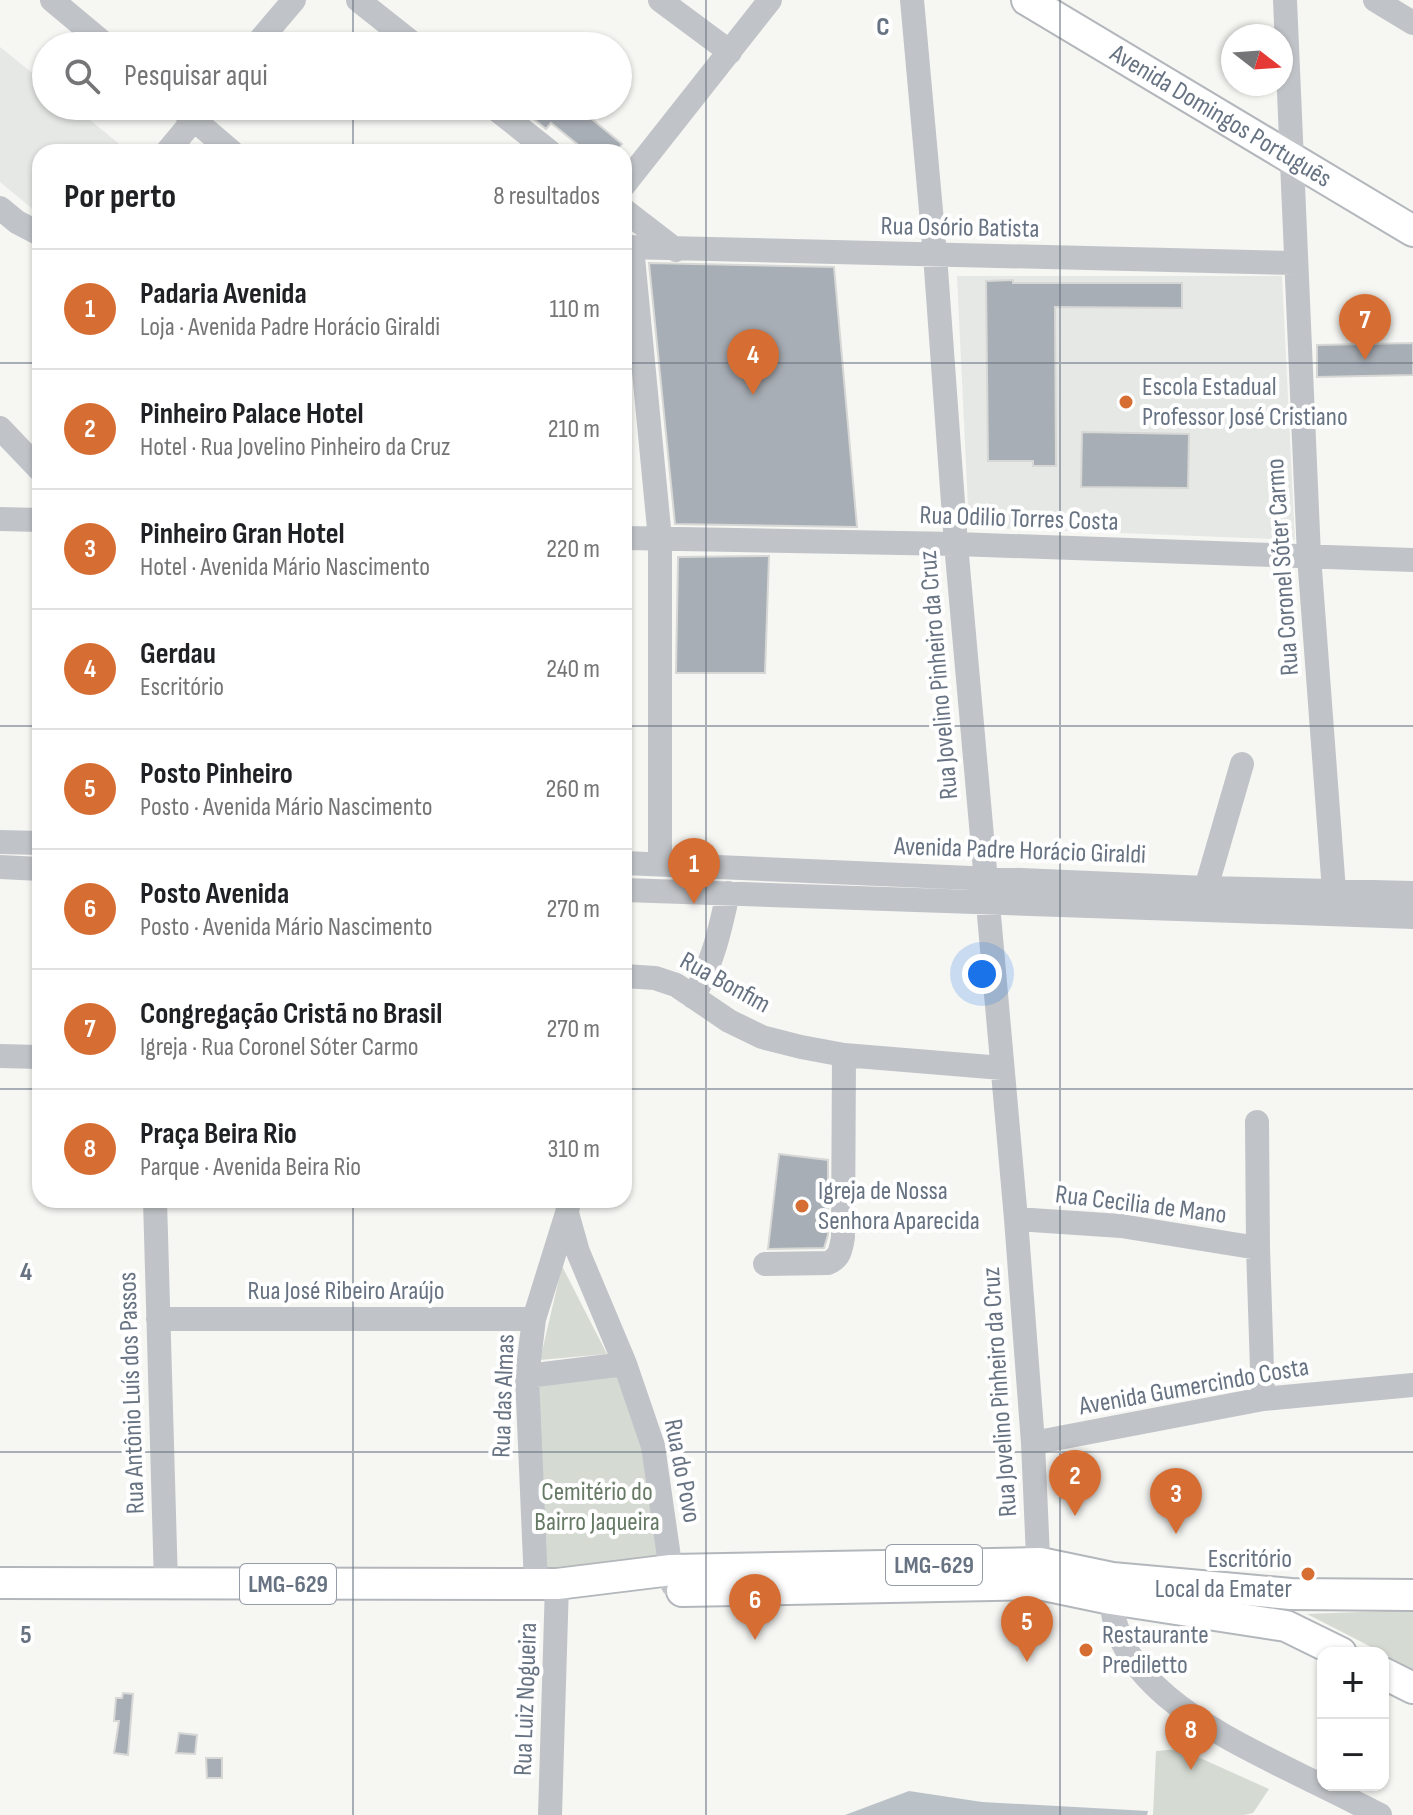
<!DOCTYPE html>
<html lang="pt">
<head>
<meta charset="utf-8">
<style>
  body { margin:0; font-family:"Sofia Sans Condensed",sans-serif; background:#f2f2f2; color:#202124 }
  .controls { position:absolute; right:24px; bottom:24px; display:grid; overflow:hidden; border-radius:16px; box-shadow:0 2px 6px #0004 }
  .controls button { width:72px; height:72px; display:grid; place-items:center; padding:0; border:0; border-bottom:2px solid #e0e0e0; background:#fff; color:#202124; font:40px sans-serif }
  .compass { position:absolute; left:1221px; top:24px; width:72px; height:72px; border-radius:50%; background:#fff; box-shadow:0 2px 6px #0004; rotate:107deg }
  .you { position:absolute; left:982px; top:974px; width:28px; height:28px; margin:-20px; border:6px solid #fff; border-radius:50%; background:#1a73e8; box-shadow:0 0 0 12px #1a73e833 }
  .badge { display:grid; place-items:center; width:52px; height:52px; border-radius:50%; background:#d66e34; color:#fff; font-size:26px; font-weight:700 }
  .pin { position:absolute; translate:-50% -66px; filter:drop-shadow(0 2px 4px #0008) }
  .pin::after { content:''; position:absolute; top:42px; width:28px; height:24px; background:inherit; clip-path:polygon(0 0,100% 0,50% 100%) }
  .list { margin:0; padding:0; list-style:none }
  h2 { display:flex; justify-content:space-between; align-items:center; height:104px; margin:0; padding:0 32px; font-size:34px }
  h2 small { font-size:26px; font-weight:400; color:#757577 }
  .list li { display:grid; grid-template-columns:52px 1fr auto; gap:24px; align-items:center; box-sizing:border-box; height:120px; padding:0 32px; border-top:2px solid #e0e0e0 }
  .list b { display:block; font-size:30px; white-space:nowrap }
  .list p { margin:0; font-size:26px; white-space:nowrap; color:#757577 }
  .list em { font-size:26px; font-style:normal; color:#757577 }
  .icon { flex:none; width:44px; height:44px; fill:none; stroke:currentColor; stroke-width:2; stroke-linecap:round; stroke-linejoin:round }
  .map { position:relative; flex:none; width:1413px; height:1815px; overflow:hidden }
  .search { position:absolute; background:#fff; box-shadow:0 2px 6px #0004; left:32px; top:32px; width:600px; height:88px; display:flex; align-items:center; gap:20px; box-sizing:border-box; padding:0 28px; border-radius:44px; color:#757577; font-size:30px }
  .panel { position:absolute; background:#fff; box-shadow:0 2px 6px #0004; left:32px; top:144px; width:600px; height:1064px; border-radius:24px }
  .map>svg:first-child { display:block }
  .built { fill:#e6e8e6 }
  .green { fill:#d5dbd3 }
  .water { fill:#bac2c8 }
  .building { fill:#a8aeb5; stroke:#d7d8d6; stroke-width:2 }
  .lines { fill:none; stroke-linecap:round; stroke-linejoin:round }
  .major-casing { stroke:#b3b7bb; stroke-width:34 }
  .minor { stroke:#c0c3c7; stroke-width:24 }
  .major { stroke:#fff; stroke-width:30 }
  .grid { fill:none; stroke:#677382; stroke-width:2; stroke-opacity:0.55 }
  .poi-dot { fill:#d66e34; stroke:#fff; stroke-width:3 }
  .labels { text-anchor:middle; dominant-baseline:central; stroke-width:8; stroke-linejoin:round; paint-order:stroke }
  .shield { fill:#fff; stroke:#959da8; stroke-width:2 }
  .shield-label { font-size:24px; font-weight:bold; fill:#677382 }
  .street-label { font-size:26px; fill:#677382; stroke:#fff }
  .poi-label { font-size:26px; fill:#677382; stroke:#fff; text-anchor:start }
  .park-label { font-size:26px; fill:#677a66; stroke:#fff }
  .grid-label { font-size:26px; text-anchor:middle; font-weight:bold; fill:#677382; stroke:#fff; stroke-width:8; stroke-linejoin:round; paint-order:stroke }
</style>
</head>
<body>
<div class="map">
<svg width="1413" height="1815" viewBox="0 0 1413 1815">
  <rect width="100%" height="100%" fill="#f6f6f3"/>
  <path class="built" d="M0 47 46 84V106H73L129 152H40V215L0 182Z
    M957 276H1282L1295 540 969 527Z"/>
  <path class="green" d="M562 1266 607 1354 540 1360Z
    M616 1375 639 1416 661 1559 545 1570 539 1383Z
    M1413 1610V1671L1383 1653 1307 1614Z
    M1180 1749 1269 1789 1253 1813 1244 1815H1153L1156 1751Z"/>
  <path class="water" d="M909 1791 982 1802 1148 1811 1147 1815H845Z"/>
  <path class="building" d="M518 106H576L622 144 616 152H587L551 123 546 129Z
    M649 263 834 267 857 527 675 524Z
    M1013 280V283H1182V308L1055 307 1056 466H1033V461H988L986 281Z
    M1413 343V375L1317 377V345Z
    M1082 432 1189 434 1188 488 1081 487Z
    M769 556 765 673H676L678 557Z
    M779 1154 828 1160V1235L824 1248 768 1249Z
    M123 1693 133 1694 128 1755 114 1753 119 1721H114L116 1698H122Z
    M179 1733 197 1735 195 1754 176 1753Z
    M206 1758H222V1778H207Z"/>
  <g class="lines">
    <g class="major-casing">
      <g id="major">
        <path id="s1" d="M1027 0 1413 231"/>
        <path d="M0 1583 557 1584 671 1570 1040 1563 1112 1578 1291 1594 1413 1595"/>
        <path d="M682 1591 1039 1584 1111 1599 1286 1626 1341 1653"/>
        <path d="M1383 1673 1413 1688"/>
      </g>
    </g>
    <path class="minor" d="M52 0 107 46
      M358 0 416 46
      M660 0 730 52
      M912 0 935 255 956 544 1016 1219 1033 1443 1039 1580
      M1285 0 1309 556 1334 891
      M1375 0 1413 23
      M255 46 294 0
      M178 106 232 152
      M492 106 550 152
      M167 152 205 106
      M624 185 770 0
      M0 208 17 222 40 234
      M624 210 676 250
      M624 247 1295 263
      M632 247 660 539V864
      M0 428 40 470
      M0 519 40 520
      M624 538 956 544 1413 560
      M0 842 40 843
      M624 863 1206 888 1413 893
      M0 867 40 869
      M1206 888 1242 764
      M624 890 1413 917
      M624 976 655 978 676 985 729 1021 762 1037 801 1047 844 1055 1002 1068
      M693 997C713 963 720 930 728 893
      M0 1056 40 1057
      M1257 1122 1258 1248 1263 1399
      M155 1200 166 1584
      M569 1200 567 1213 578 1252 625 1364 653 1446 673 1585
      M1016 1219 1121 1226 1258 1248
      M765 1264 828 1263C840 1258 841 1249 843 1237L844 1055
      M158 1319H534
      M527 1376 625 1364
      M1033 1443 1263 1399 1413 1385
      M536 1584 527 1376 534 1319 567 1213
      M1112 1585C1103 1679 1216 1733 1286 1768 1318 1784 1349 1799 1380 1815
      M550 1815 557 1584"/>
    <use href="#major" class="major"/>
  </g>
  <path class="grid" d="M353 0V46M706 0V1815M1060 0V1815M353 106V152M0 363H40M624 363H1413M0 726H40M624 726H1413M0 1089H40M624 1089H1413M353 1200V1815M0 1452H1413"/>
  <g class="poi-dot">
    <circle cx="1126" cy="402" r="8"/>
    <circle cx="802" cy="1206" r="8"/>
    <circle cx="1308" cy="1574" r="8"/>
    <circle cx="1086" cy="1650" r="8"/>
  </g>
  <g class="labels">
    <g class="shield">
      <rect x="886" y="1545" width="96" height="40" rx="6"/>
      <rect x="240" y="1564" width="96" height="40" rx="6"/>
    </g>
    <g class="shield-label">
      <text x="934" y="1565">LMG-629</text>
      <text x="288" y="1584">LMG-629</text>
    </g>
    <g class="street-label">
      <text stroke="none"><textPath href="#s1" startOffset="226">Avenida Domingos Português</textPath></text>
      <text transform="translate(960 228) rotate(1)">Rua Osório Batista</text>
      <text transform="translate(1019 519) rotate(2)">Rua Odilio Torres Costa</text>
      <text transform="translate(1283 567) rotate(-94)">Rua Coronel Sóter Carmo</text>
      <text transform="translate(939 675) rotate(-95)">Rua Jovelino Pinheiro da Cruz</text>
      <text transform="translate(1020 851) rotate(2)">Avenida Padre Horácio Giraldi</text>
      <text transform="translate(725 983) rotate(29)">Rua Bonfim</text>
      <text transform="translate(1141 1205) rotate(7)">Rua Cecilia de Mano</text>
      <text x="346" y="1291">Rua José Ribeiro Araújo</text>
      <text transform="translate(1194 1387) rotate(-10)">Avenida Gumercindo Costa</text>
      <text transform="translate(1000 1392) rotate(-94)">Rua Jovelino Pinheiro da Cruz</text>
      <text transform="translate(132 1393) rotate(-92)">Rua Antônio Luís dos Passos</text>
      <text transform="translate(504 1396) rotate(-88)">Rua das Almas</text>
      <text transform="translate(682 1471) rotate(79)">Rua do Povo</text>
      <text transform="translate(526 1699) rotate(-88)">Rua Luiz Nogueira</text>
    </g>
    <g class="poi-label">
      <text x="1142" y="387">Escola Estadual<tspan x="1142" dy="30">Professor José Cristiano</tspan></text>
      <text x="818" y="1191">Igreja de Nossa<tspan x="818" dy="30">Senhora Aparecida</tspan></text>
      <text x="1292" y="1559" text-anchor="end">Escritório<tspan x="1292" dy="30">Local da Emater</tspan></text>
      <text x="1102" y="1635">Restaurante<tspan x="1102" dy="30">Prediletto</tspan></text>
    </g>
    <g class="park-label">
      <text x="597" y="1492">Cemitério do<tspan x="597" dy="30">Bairro Jaqueira</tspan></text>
    </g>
  </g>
  <g class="grid-label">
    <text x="883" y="35">C</text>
    <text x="26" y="1280">4</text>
    <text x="26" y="1643">5</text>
  </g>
</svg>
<div class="controls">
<button>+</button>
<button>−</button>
</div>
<svg class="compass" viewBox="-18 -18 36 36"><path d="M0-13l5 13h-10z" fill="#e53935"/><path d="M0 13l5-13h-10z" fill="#757577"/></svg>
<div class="you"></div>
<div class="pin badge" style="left:694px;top:904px">1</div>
<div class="pin badge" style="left:1075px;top:1516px">2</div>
<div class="pin badge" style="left:1176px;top:1534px">3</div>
<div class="pin badge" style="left:753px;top:395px">4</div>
<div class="pin badge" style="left:1027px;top:1662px">5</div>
<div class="pin badge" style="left:755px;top:1640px">6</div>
<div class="pin badge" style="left:1365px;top:360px">7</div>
<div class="pin badge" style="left:1191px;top:1770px">8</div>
<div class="search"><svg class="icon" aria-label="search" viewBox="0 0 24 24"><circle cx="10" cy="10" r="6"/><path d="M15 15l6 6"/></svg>Pesquisar aqui</div>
<section class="panel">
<h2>Por perto<small>8 resultados</small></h2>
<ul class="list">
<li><span class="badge">1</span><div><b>Padaria Avenida</b><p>Loja · Avenida Padre Horácio Giraldi</p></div><em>110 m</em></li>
<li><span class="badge">2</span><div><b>Pinheiro Palace Hotel</b><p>Hotel · Rua Jovelino Pinheiro da Cruz</p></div><em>210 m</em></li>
<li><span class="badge">3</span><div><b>Pinheiro Gran Hotel</b><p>Hotel · Avenida Mário Nascimento</p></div><em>220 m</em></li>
<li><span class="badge">4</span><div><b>Gerdau</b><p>Escritório</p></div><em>240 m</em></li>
<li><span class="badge">5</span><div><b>Posto Pinheiro</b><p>Posto · Avenida Mário Nascimento</p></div><em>260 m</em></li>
<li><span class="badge">6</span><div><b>Posto Avenida</b><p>Posto · Avenida Mário Nascimento</p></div><em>270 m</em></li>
<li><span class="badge">7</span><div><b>Congregação Cristã no Brasil</b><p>Igreja · Rua Coronel Sóter Carmo</p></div><em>270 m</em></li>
<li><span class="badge">8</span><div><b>Praça Beira Rio</b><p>Parque · Avenida Beira Rio</p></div><em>310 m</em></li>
</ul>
</section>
</div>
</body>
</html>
